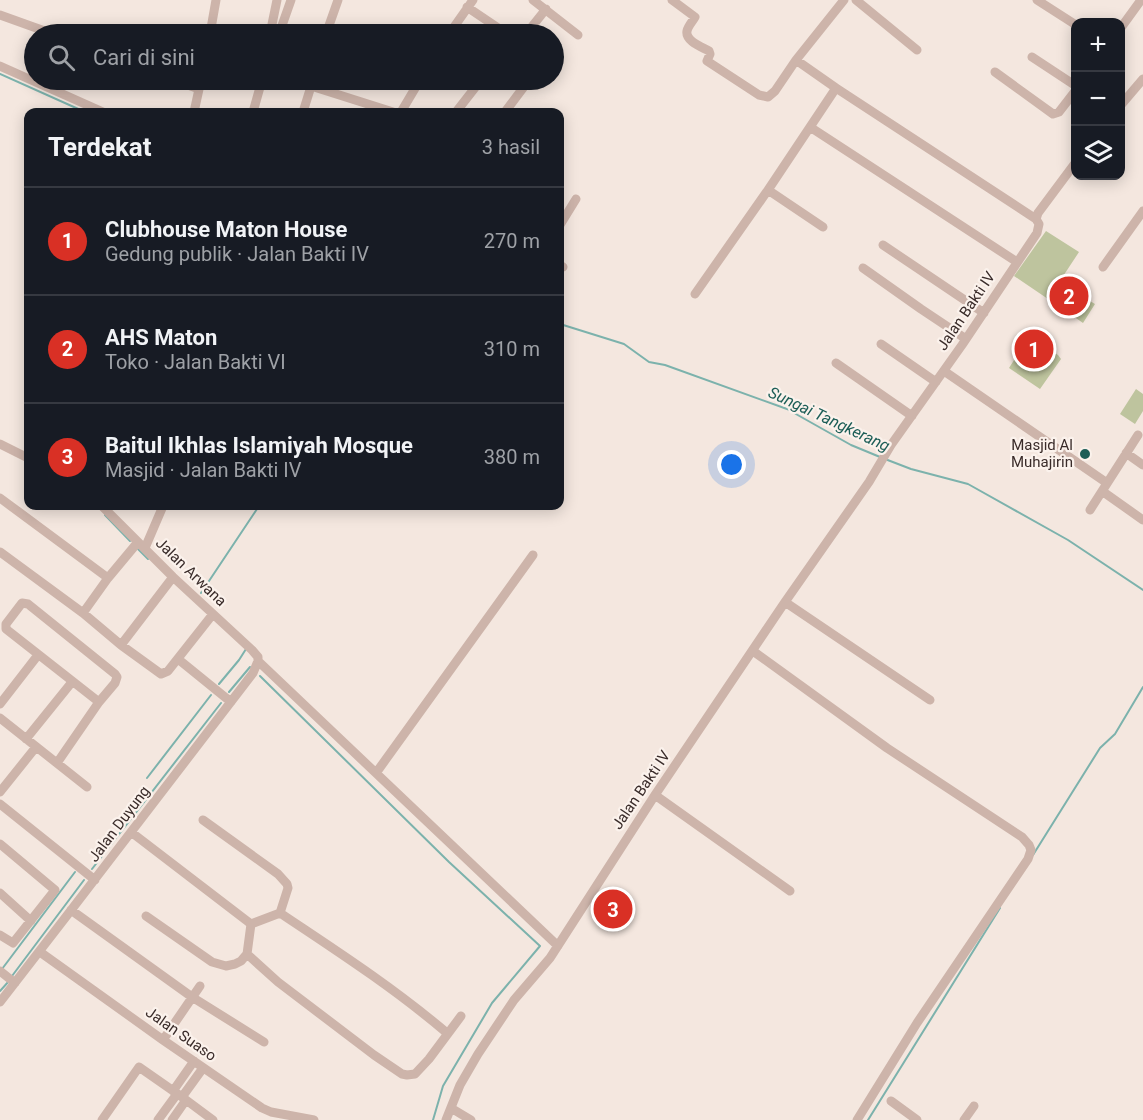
<!DOCTYPE html>
<html lang="id">
<head>
<meta charset="utf-8">
<style>
  body { margin:0; font-family:Roboto,sans-serif; background:#20242c; color:#f1f3f6 }
  .controls { position:absolute; right:18px; top:18px; display:grid; overflow:hidden; border-radius:12px; box-shadow:0 3px 15px #0003 }
  .controls button { width:54px; height:54px; display:grid; place-items:center; padding:0; border:0; border-bottom:2px solid #363941; background:#171b24; color:#f1f3f6; font:30px sans-serif }
  .you { position:absolute; left:732px; top:465px; width:21px; height:21px; margin:-15px; border:4px solid #fff; border-radius:50%; background:#1a73e8; box-shadow:0 0 0 9px #1a73e833 }
  .badge { display:grid; place-items:center; width:39px; height:39px; border-radius:50%; background:#d93025; color:#fff; font-size:20px; font-weight:700 }
  .pin { position:absolute; translate:-50% -50%; border:3px solid #fff; box-shadow:0 2px 6px #0006 }
  .list { margin:0; padding:0; list-style:none }
  h2 { display:flex; justify-content:space-between; align-items:center; height:78px; margin:0; padding:0 24px; font-size:26px }
  h2 small { font-size:20px; font-weight:400; color:#9ea1a6 }
  .list li { display:grid; grid-template-columns:39px 1fr auto; gap:18px; align-items:center; box-sizing:border-box; height:108px; padding:0 24px; border-top:2px solid #363941 }
  .list b { display:block; font-size:22px; white-space:nowrap }
  .list p { margin:0; font-size:20px; white-space:nowrap; color:#9ea1a6 }
  .list em { font-size:20px; font-style:normal; color:#9ea1a6 }
  .icon { flex:none; width:33px; height:33px; fill:none; stroke:currentColor; stroke-width:2; stroke-linecap:round; stroke-linejoin:round }
  .map { position:relative; flex:none; width:1143px; height:1120px; overflow:hidden }
  .search { position:absolute; background:#171b24; box-shadow:0 3px 15px #0003; left:24px; top:24px; width:540px; height:66px; display:flex; align-items:center; gap:15px; box-sizing:border-box; padding:0 21px; border-radius:33px; color:#9ea1a6; font-size:22px }
  .panel { position:absolute; background:#171b24; box-shadow:0 3px 15px #0003; left:24px; top:108px; width:540px; height:402px; border-radius:12px }
  .map>svg:first-child { display:block }
  .green { fill:#bec49e }
  .lines { fill:none; stroke-linecap:round; stroke-linejoin:round }
  .stream { stroke:#7cb2ac; stroke-width:2 }
  .minor { stroke:#cdb4aa; stroke-width:9 }
  .poi-dot { fill:#1d5e57; stroke:#fbf2ec; stroke-width:2 }
  .labels { text-anchor:middle; dominant-baseline:central; stroke-width:4.5; stroke-linejoin:round; paint-order:stroke }
  .street-label { font-size:15px; fill:#3a2c2a; stroke:#fbf2ec }
  .poi-label { font-size:15px; fill:#3a2c2a; stroke:#fbf2ec; text-anchor:end }
  .water-label { font-size:16px; font-style:italic; fill:#1d5e57; stroke:#fbf2ec }
</style>
</head>
<body>
<div class="map">
<svg width="1143" height="1120" viewBox="0 0 1143 1120">
  <rect width="100%" height="100%" fill="#f4e7df"/>
  <path class="green" d="M1046 231 1079 252 1048 299 1014 276Z
    M1085 298 1095 304 1083 323 1073 316Z
    M1047 348 1058 355 1061 359 1040 389 1009 368 1021 349 1026 352 1025 356 1038 364Z
    M1136 389 1143 394V411L1135 424 1120 414Z"/>
  <g class="lines">
    <path class="stream" d="M0 74 85 112
      M560 324 624 344 649 362 665 365 787 409 851 445 880 457
      M885 459 911 469 968 484 1068 540 1143 590
      M105 515 130 541
      M138 549 148 559
      M201 593 259 506
      M260 676 449 862 540 946 492 1003 443 1086 433 1120
      M219 684 239 660 246 649
      M229 692 250 667
      M147 778 211 695
      M1033 855 1100 748 1115 734 1143 687
      M92 869 221 703
      M2 969 75 872
      M12 976 84 880
      M0 991 9 981
      M868 1120 1000 908"/>
    <path class="minor" d="M533 0 578 35
      M672 0 695 17C693 21 688 26 687 31 685 41 702 47 709 51L710 54 707 61 759 95 768 97 775 91 796 60 844 0
      M856 0 917 50
      M1037 0 1076 25
      M467 7 507 34
      M0 15 53 34
      M1120 29 1141 0
      M210 34 216 0
      M270 34 277 0
      M279 34 291 0
      M326 34 338 0
      M449 34 473 0
      M526 34 546 9
      M1032 57 1076 86
      M796 60 836 88 768 190 823 227
      M0 66 103 112
      M995 72 1053 114 1059 112 1076 90
      M174 80 199 89
      M311 86 393 112
      M836 88 1036 219
      M1120 106 1143 79
      M194 112 201 80
      M253 112 262 80
      M303 112 313 80
      M401 112 420 80
      M456 112 481 80
      M505 112 529 80
      M810 127 1017 262
      M560 225 576 199
      M883 245 984 313
      M560 265 563 267
      M1103 267 1143 211
      M863 268 921 309 966 339
      M695 294 768 190
      M881 344 936 382
      M836 363 912 416
      M944 371 1107 483
      M0 444 28 458
      M1126 453 1143 465
      M1102 491 1143 520
      M0 498 108 578 83 613
      M102 506 173 577 252 650 258 657V661L558 946
      M1090 510 1138 435
      M145 548 163 506
      M0 552 83 613 121 645 161 674 168 671 213 614
      M108 578 138 542
      M785 602 930 700
      M121 645 173 577
      M753 651 887 748 1022 837 1029 845 1031 850 1028 859 917 1023 857 1120
      M178 659 231 702
      M0 704 38 655
      M0 718 87 787
      M26 739 72 682
      M57 763 99 702 115 683 117 677 115 674 28 604 22 603 6 624V629L99 702
      M376 773 533 555
      M0 792 36 747
      M655 795 790 891
      M0 804 95 880
      M203 820 278 874 287 884 288 888 280 913
      M131 832 251 924 247 954 278 982 374 1055 402 1074 407 1075 415 1074 429 1059 461 1016
      M0 844 55 890 13 943 0 935
      M0 893 31 921
      M71 910 192 997 264 1042
      M146 916 212 962 226 966 235 964 241 961 247 954
      M251 924 280 913C337 951 394 988 447 1033
      M40 952 163 1040 262 1108 271 1112 314 1120
      M0 971 15 983
      M0 1002C85 893 168 783 253 673L258 661
      M163 1040 200 986
      M173 1091 194 1061
      M182 1097 213 1120
      M891 1101 917 1120
      M451 1108 471 1120
      M102 1120 139 1067 182 1097 203 1068
      M158 1120 177 1094
      M172 1120 186 1100
      M446 1120 460 1085 478 1054 514 1000 550 958 655 795 785 602 869 482 891 445 962 345 1037 233 1039 224 1036 219 1038 213 1076 162
      M964 1120 974 1106"/>
  </g>
  <circle class="poi-dot" cx="1085" cy="454" r="6"/>
  <g class="labels">
    <g class="street-label">
      <text transform="translate(966 311) rotate(-56)">Jalan Bakti IV</text>
      <text transform="translate(191 572) rotate(44)">Jalan Arwana</text>
      <text transform="translate(641 790) rotate(-56)">Jalan Bakti IV</text>
      <text transform="translate(119 824) rotate(-53)">Jalan Duyung</text>
      <text transform="translate(181 1034) rotate(35)">Jalan Suaso</text>
    </g>
    <g class="poi-label">
      <text x="1073" y="445">Masjid Al<tspan x="1073" dy="17">Muhajirin</tspan></text>
    </g>
    <g class="water-label">
      <text transform="translate(829 419) rotate(25)">Sungai Tangkerang</text>
    </g>
  </g>
</svg>
<div class="controls">
<button>+</button>
<button>−</button>
<button><svg class="icon" aria-label="layers" viewBox="0 0 24 24"><path d="M12 4l9 5-9 5-9-5zM3 14l9 5 9-5"/></svg></button>
</div>
<div class="you"></div>
<div class="pin badge" style="left:1034px;top:349px">1</div>
<div class="pin badge" style="left:1069px;top:296px">2</div>
<div class="pin badge" style="left:613px;top:909px">3</div>
<div class="search"><svg class="icon" aria-label="search" viewBox="0 0 24 24"><circle cx="10" cy="10" r="6"/><path d="M15 15l6 6"/></svg>Cari di sini</div>
<section class="panel">
<h2>Terdekat<small>3 hasil</small></h2>
<ul class="list">
<li><span class="badge">1</span><div><b>Clubhouse Maton House</b><p>Gedung publik · Jalan Bakti IV</p></div><em>270 m</em></li>
<li><span class="badge">2</span><div><b>AHS Maton</b><p>Toko · Jalan Bakti VI</p></div><em>310 m</em></li>
<li><span class="badge">3</span><div><b>Baitul Ikhlas Islamiyah Mosque</b><p>Masjid · Jalan Bakti IV</p></div><em>380 m</em></li>
</ul>
</section>
</div>
</body>
</html>
